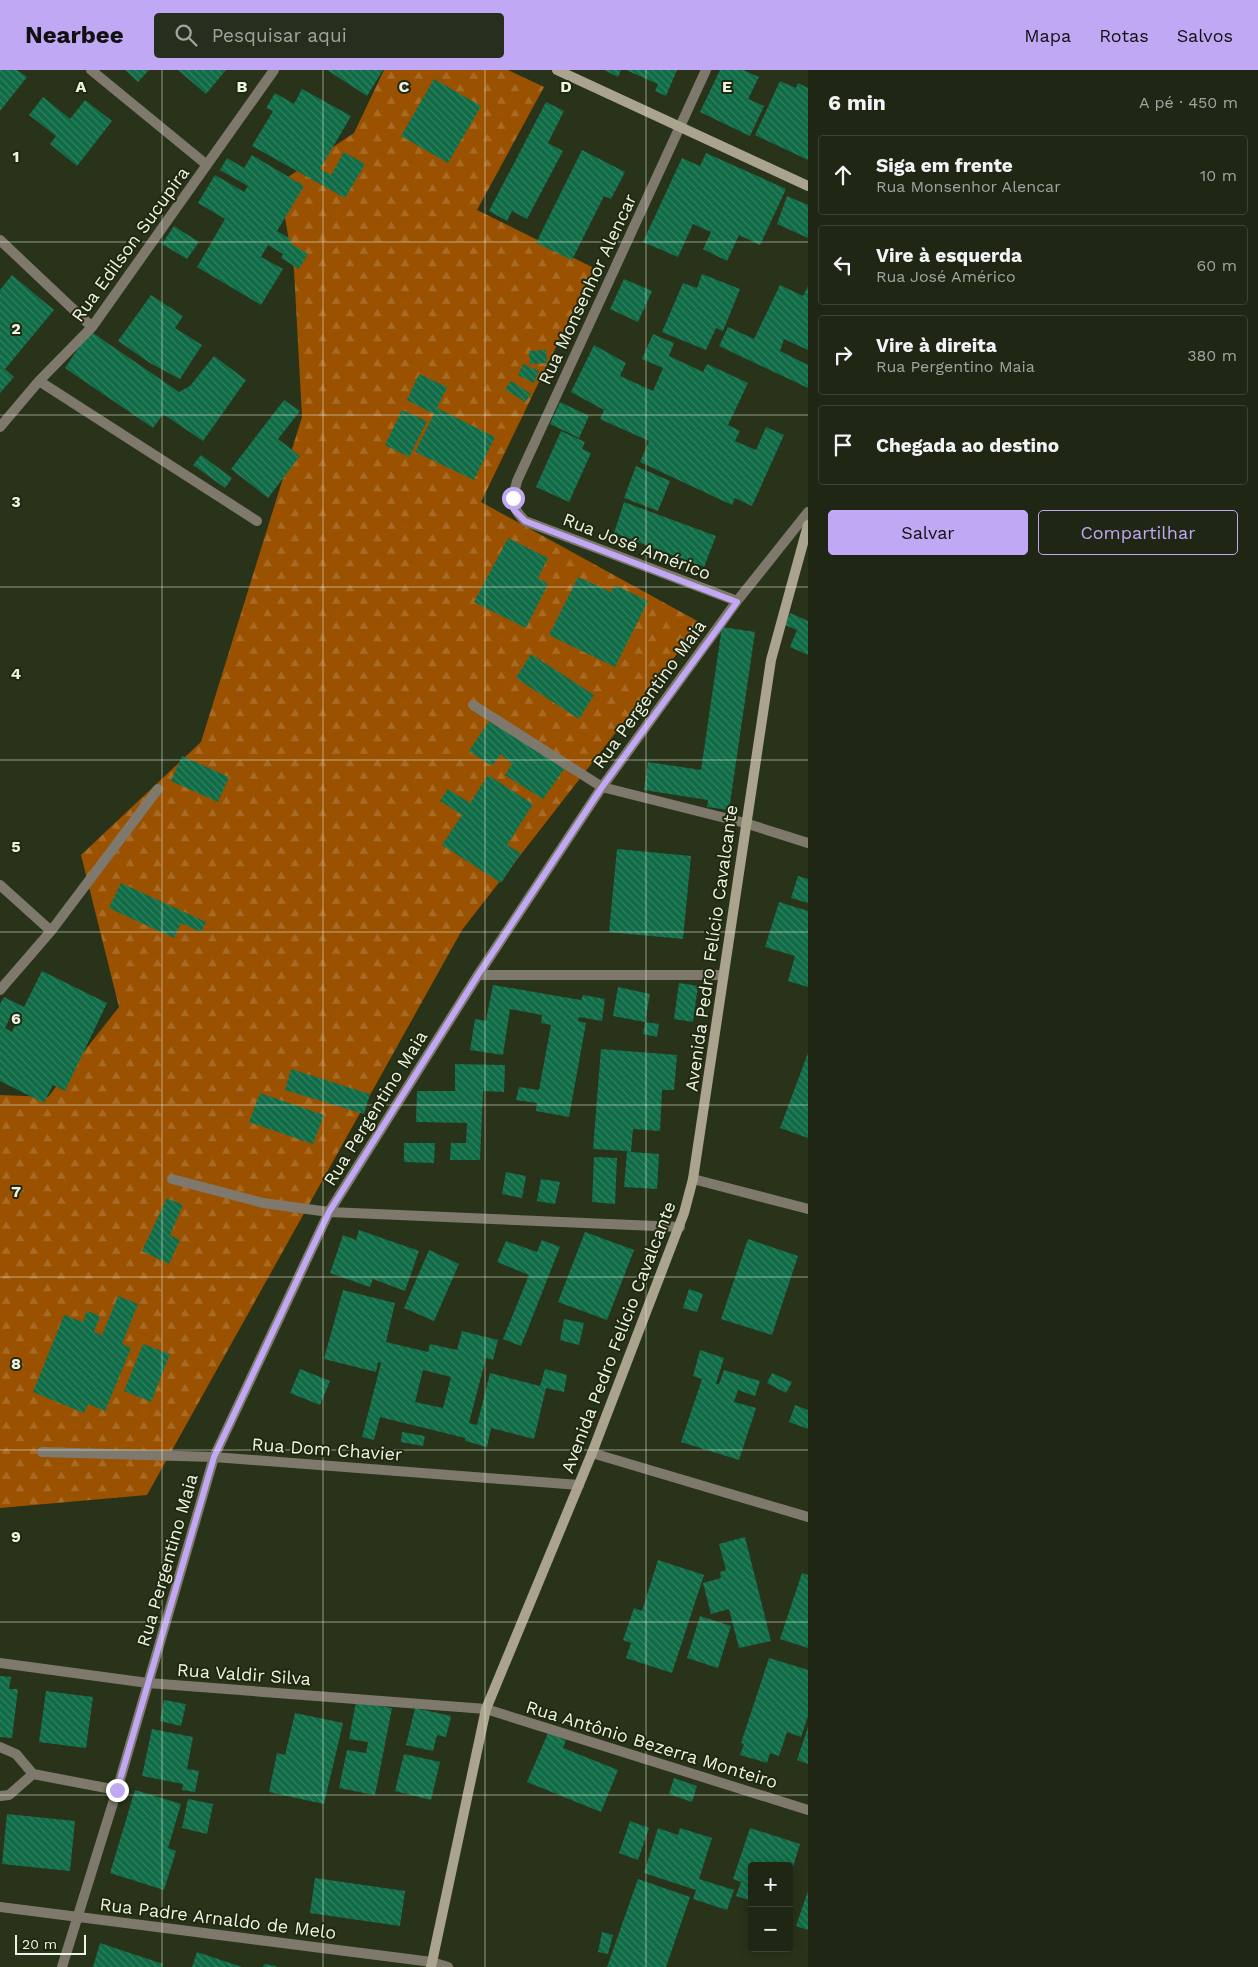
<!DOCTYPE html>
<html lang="pt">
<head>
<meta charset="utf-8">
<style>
  body { margin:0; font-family:"Work Sans",sans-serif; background:#272e1d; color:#f1f3f6 }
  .controls { position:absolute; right:15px; bottom:15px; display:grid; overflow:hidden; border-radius:5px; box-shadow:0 2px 12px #0003 }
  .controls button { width:45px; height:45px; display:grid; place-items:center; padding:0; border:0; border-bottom:1px solid #3c4334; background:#1f2614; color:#f1f3f6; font:25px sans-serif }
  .scale { position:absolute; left:15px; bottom:12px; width:71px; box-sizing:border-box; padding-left:5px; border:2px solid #edf4e4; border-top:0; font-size:14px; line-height:18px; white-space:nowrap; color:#edf4e4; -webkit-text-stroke:4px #202910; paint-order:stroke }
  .stop { position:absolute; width:15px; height:15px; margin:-11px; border:4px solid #c0a8f4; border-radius:50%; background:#fff }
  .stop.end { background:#c0a8f4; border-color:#fff; box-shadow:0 1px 5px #0008 }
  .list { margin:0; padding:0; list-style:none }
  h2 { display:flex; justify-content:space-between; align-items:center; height:65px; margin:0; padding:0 20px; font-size:21px }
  h2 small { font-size:16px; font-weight:400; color:#a1a5a0 }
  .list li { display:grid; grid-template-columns:32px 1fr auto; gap:15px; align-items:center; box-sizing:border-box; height:80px; margin:0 10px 10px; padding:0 10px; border:1px solid #3c4334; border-radius:5px }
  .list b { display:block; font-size:19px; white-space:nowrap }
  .list p { margin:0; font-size:16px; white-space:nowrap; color:#a1a5a0 }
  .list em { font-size:16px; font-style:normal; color:#a1a5a0 }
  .actions { display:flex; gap:10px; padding:15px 20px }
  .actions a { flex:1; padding:11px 0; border:1px solid #c0a8f4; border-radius:5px; text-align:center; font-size:18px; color:#c0a8f4 }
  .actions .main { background:#c0a8f4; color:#111 }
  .icon { flex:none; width:28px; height:28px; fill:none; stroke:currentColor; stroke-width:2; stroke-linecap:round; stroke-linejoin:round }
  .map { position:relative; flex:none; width:808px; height:1897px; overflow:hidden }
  header { display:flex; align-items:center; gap:30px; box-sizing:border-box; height:70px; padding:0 25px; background:#c0a8f4; color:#111 }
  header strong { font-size:24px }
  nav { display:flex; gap:28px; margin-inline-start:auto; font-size:18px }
  .search { width:350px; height:45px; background:#272e1d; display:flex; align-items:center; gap:12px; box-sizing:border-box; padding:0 18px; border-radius:5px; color:#a1a5a0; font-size:19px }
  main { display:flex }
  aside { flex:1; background:#1f2614 }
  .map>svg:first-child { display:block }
  .forest { fill:url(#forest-firs) }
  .building { fill:url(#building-back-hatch); fill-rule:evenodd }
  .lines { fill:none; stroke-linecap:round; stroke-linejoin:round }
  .street { stroke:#7e796c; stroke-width:10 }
  .secondary { stroke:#aaa38e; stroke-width:10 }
  .route { stroke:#c0a8f4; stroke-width:6 }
  .grid { fill:none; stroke:#edf4e4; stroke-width:1; stroke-opacity:0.55 }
  .labels { text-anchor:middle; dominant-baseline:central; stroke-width:4; stroke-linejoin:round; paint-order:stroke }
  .street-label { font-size:18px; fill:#edf4e4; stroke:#202910 }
  .grid-label { font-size:16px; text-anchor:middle; font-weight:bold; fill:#edf4e4; stroke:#202910; stroke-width:4; stroke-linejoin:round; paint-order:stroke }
</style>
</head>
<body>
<header>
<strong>Nearbee</strong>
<div class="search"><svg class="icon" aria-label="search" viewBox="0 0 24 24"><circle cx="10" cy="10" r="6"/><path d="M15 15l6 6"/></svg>Pesquisar aqui</div>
<nav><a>Mapa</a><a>Rotas</a><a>Salvos</a></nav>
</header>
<main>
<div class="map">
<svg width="808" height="1897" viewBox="0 0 808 1897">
  <defs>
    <pattern id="forest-firs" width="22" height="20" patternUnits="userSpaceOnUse" patternTransform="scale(1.25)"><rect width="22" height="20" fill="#9a5100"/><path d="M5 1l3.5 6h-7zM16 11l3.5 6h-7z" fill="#a86b25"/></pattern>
    <pattern id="building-back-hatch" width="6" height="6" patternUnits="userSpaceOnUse" patternTransform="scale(1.25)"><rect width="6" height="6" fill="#106b47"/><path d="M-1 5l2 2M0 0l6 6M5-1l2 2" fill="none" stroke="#338161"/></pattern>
  </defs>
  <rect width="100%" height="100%" fill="#29331a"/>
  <path class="forest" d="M384 0H508L544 17 477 140 594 198 481 432 701 553 462 860 147 1425 0 1438V1025L48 1027 119 937 81 785 201 672 302 347 294 200 279 113 354 63Z"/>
  <path class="building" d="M0 0H17L27 7 0 41Z
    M125 0H149L138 12Z
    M178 0H226L206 24Z
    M327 0H383L367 26Z
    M604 0H621L618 7Z
    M626 0H677L666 26 655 21 658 14Z
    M720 0H743L759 7 748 29 764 36 750 66 700 42Z
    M434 9 481 36 448 93 401 66Z
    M780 11 796 18 798 13 808 18V90L755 65Z
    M302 19 351 46 320 99 331 105 344 82 365 94 345 128 252 76 273 41 266 38 275 23 294 34Z
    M43 27 70 49 85 30 112 51 77 96 50 74 56 66 29 45Z
    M546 32 564 41 548 73 563 81 527 149 512 141 507 151 489 141Z
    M582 80 625 102 611 129 604 126 572 190 536 173Z
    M706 83 786 119 760 175 739 165 727 191 703 179 711 162 693 154 678 187 643 172 682 88 700 96Z
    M252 85 304 116 277 161 292 170 290 173 308 184 299 199 281 188 283 184 268 175 261 187 283 199 261 235 197 197 225 149 198 133 215 105 244 122 248 116 220 100 227 88 244 98Z
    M787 126 808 135V168L777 154Z
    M174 156 199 172 187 189 162 174Z
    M702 204 740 219 723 261 716 258 706 280 662 262 683 213 697 218Z
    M12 205 54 240 5 299 14 307 0 323V220Z
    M624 209 652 221 638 252 610 239Z
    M780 215 803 226 808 216V280L784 269 780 281 808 295V318L719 276 728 257 754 269Z
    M151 225 183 246 175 258 202 275 180 309 150 293 118 271Z
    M90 261 179 322 190 316 214 286 246 310 203 371 163 344 153 358 65 298Z
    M653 264 674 273 669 286 703 302 707 294 748 313 728 355 740 361 735 371 756 380 766 357 784 365 752 436 735 428 732 435 640 392 649 371 600 349 604 340 571 322 594 275 626 293 620 306 653 321 663 298 642 289Z
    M546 280 547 293 530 294 529 281Z
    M523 294 539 301 534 313 518 305Z
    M419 304 447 317 437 338 495 367 474 410 415 382 434 344 407 330Z
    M511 311 531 324 525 332 505 319Z
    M284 330 300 341 278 369 300 386 268 428 231 399Z
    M560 332 589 346 579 368 550 354Z
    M402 340 427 351 409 387 385 375Z
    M561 361 585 372 582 379 591 383 569 432 536 417Z
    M201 385 232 408 225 418 193 395Z
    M636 396 670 411 658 441 624 428Z
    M624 432 716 466 704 497 614 463Z
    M508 468 548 488 538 508 548 514 526 558 474 532Z
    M578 507 611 522 615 515 648 531 615 597 549 565Z
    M790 543 808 551V585L790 577 797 560 785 555Z
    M722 557 755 562 729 740 707 737 708 730 644 720 648 692 701 700Z
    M531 584 594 625 579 649 516 608Z
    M489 651 565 698 543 729 505 705 512 694 501 684 492 696 469 681Z
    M182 686 229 707 218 732 171 711Z
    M488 705 533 734 507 775 521 783 501 813 442 775 462 745 440 731 448 719 470 733Z
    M617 779 691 786 683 869 609 862Z
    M798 806 808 809V833L791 828Z
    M121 813 206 852 201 862 181 853 174 868 109 838Z
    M779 832 808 841V917L788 911 795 886 765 877Z
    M42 901 107 933 65 1021 53 1015 44 1033 0 1011V934L4 927 24 937ZM10 948 17 951 12 962 5 958Z
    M679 913 698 916 693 952 674 949Z
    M493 915 581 930 583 925 605 929 602 951 579 947 578 951 586 953 569 1047 536 1041 537 1033 516 1030 519 1017 539 1020 551 955 541 953 542 945 510 939 503 985 470 980 475 949 486 951Z
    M618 917 650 924 645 952 613 946Z
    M645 952 659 954 657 967 643 964Z
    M601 979 677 985 674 1020H662L660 1061 633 1059 631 1082 659 1084 657 1119 624 1117 627 1081 593 1079Z
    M808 983V1068L780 1058Z
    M455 994 505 995 504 1022 483 1021 480 1090H450L451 1073H466L467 1053 416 1052 417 1021H455Z
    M291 999 370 1024 364 1044 285 1020Z
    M260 1023 324 1045 313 1074 249 1052Z
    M404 1073H435L434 1093 404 1092Z
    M594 1087 617 1088 615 1134 592 1132Z
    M506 1102 526 1106 522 1128 502 1124Z
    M541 1109 560 1112 555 1134 537 1131Z
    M167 1128 183 1135 170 1165 180 1170 169 1194 142 1181Z
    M359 1160 419 1181 405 1221 373 1209 370 1217 330 1203 343 1165 356 1170Z
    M585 1162 634 1180 607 1250 558 1232Z
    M748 1169 798 1186 772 1265 721 1249Z
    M542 1170 560 1177 521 1276 503 1269 529 1205 497 1192 506 1171 537 1182Z
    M429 1180 459 1194 434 1251 404 1238Z
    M689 1219 703 1224 697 1242 683 1238Z
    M343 1220 395 1233 386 1272 428 1282 430 1274 457 1280 462 1261 498 1270 493 1290 486 1288 469 1353 477 1355 490 1303 540 1316 545 1299 567 1305 564 1322 546 1318 534 1369 491 1358 487 1377 465 1371V1368L380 1347 374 1370 362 1367 381 1293 378 1292 376 1302 324 1289ZM423 1300 451 1307 443 1338 415 1332Z
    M118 1226 138 1234 122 1274 131 1278 105 1341 88 1334 84 1343 33 1322 64 1245 83 1252 87 1241 100 1246 94 1262 102 1265Z
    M564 1249 584 1253 579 1275 560 1270Z
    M143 1274 170 1284 151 1332 124 1321Z
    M700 1280 724 1288 716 1314H719L724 1300 760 1311 755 1326 738 1320 734 1332 756 1338 739 1390 681 1372 702 1309 693 1306Z
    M300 1299 330 1311 320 1335 290 1323Z
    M772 1303 792 1312 786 1323 767 1313Z
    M795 1335 808 1340V1359L789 1352Z
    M402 1362 425 1366 423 1376 401 1372Z
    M745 1467 771 1571 739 1578 729 1539 711 1544 703 1513 721 1508 720 1502 726 1500 719 1474Z
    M658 1490 704 1505 672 1603 626 1588 631 1573 623 1570 634 1538 642 1541Z
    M802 1503 808 1505V1578L780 1569Z
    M700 1546 731 1556 718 1598 687 1588Z
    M769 1588 808 1600V1646L801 1667 787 1662 779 1686 770 1683 767 1693 740 1685 744 1674 741 1673Z
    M0 1606 11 1607 9 1619H18L12 1668 0 1667Z
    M46 1621 93 1627 86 1678 39 1672Z
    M164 1630 186 1634 181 1656 160 1651Z
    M356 1632 392 1638 375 1725 339 1718 347 1680 366 1683 368 1672 349 1669Z
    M415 1638 451 1646 446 1667 437 1665 433 1681 406 1675Z
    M295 1643 343 1653 324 1734 269 1722 277 1683 285 1685Z
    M808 1657V1694L797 1690Z
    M152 1659 193 1667 187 1699 199 1701 195 1722 182 1720 183 1714 142 1706Z
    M548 1663 566 1670 563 1678 618 1700 601 1742 527 1712Z
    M404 1684 440 1692 431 1730 395 1721Z
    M674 1708 697 1716 692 1732 669 1724Z
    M135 1720 181 1734 168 1778 176 1781 164 1820 110 1803Z
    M188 1729 213 1734 207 1764 182 1758Z
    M7 1744 75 1751 70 1801 2 1794Z
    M630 1751 649 1758 638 1790 619 1783Z
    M658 1758 678 1765 680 1758 712 1768 699 1809 734 1820 727 1840 693 1829 696 1820 644 1803Z
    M750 1758 800 1774 790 1807 789 1796H752V1831L736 1826 741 1812 733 1809Z
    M315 1808 405 1821 400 1856 310 1843Z
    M638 1809 690 1827 666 1897H607Z
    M808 1821V1860L796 1856Z
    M602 1862 613 1865 608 1884 598 1882Z
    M100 1873 163 1894 162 1897H93Z
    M197 1882 242 1897H192Z
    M264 1894 276 1896V1897H263Z"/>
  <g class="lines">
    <path class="street" d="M91 0 207 95
      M706 0 517 411C512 430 510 436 525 451L737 531
      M0 170 92 257
      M39 311 257 451
      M0 357 39 311 92 257 274 0
      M473 635 602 717 745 753 808 773
      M0 815 51 861
      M478 905H723
      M0 920 51 861 158 719
      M172 1109 263 1133 329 1142 680 1157
      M693 1109 808 1139
      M42 1382 214 1387 579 1415
      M592 1383 808 1447
      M0 1593 148 1613 486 1639 808 1740
      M0 1677 16 1684 33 1704
      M0 1726 9 1725 33 1704 117 1720
      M0 1837 432 1892 448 1897
      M62 1897 117 1720 214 1387 329 1142 478 905 602 717 737 531 808 442"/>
    <path class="secondary" d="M557 0 808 116
      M431 1897 486 1639 592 1383 684 1143 693 1109 771 590 808 455"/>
  </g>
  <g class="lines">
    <path class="route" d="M117 1720 214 1387 329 1142 478 905 602 717 737 532 525 451 514 440 513 428"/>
  </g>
  <path class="grid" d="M162 0V1897M323 0V1897M485 0V1897M646 0V1897M0 172H808M0 345H808M0 517H808M0 690H808M0 862H808M0 1035H808M0 1207H808M0 1380H808M0 1552H808M0 1725H808"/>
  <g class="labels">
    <g class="street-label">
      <text transform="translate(130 174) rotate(-54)">Rua Edilson Sucupira</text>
      <text transform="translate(587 219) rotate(-65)">Rua Monsenhor Alencar</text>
      <text transform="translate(637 476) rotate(21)">Rua José Américo</text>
      <text transform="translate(649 624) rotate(-54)">Rua Pergentino Maia</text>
      <text transform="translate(711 878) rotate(-82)">Avenida Pedro Felício Cavalcante</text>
      <text transform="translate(375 1038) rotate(-58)">Rua Pergentino Maia</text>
      <text transform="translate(618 1267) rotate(-69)">Avenida Pedro Felício Cavalcante</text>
      <text transform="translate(327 1379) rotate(4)">Rua Dom Chavier</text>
      <text transform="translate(167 1490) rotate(-74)">Rua Pergentino Maia</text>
      <text transform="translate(244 1604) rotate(4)">Rua Valdir Silva</text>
      <text transform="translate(652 1674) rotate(17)">Rua Antônio Bezerra Monteiro</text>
      <text transform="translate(218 1848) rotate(7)">Rua Padre Arnaldo de Melo</text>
    </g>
  </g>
  <g class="grid-label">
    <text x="81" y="22">A</text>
    <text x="242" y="22">B</text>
    <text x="404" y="22">C</text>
    <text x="566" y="22">D</text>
    <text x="727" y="22">E</text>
    <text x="16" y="92">1</text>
    <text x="16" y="264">2</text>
    <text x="16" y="437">3</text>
    <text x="16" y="609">4</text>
    <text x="16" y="782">5</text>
    <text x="16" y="954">6</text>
    <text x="16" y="1127">7</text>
    <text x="16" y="1299">8</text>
    <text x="16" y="1472">9</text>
  </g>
</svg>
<div class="controls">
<button>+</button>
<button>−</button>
</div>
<div class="scale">20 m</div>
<div class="stop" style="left:513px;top:428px"></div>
<div class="stop end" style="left:117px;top:1720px"></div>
</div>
<aside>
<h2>6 min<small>A pé · 450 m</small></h2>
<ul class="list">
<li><svg class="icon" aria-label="ahead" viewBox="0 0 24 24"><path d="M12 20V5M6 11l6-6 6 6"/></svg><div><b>Siga em frente</b><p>Rua Monsenhor Alencar</p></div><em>10 m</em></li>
<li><svg class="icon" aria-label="left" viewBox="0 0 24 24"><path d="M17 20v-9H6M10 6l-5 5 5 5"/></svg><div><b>Vire à esquerda</b><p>Rua José Américo</p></div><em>60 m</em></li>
<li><svg class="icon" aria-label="right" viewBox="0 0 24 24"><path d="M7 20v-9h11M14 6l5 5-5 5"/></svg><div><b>Vire à direita</b><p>Rua Pergentino Maia</p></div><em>380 m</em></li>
<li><svg class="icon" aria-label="arrive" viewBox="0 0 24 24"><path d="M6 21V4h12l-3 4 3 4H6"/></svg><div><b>Chegada ao destino</b></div></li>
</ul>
<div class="actions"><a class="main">Salvar</a><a>Compartilhar</a></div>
</aside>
</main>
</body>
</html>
